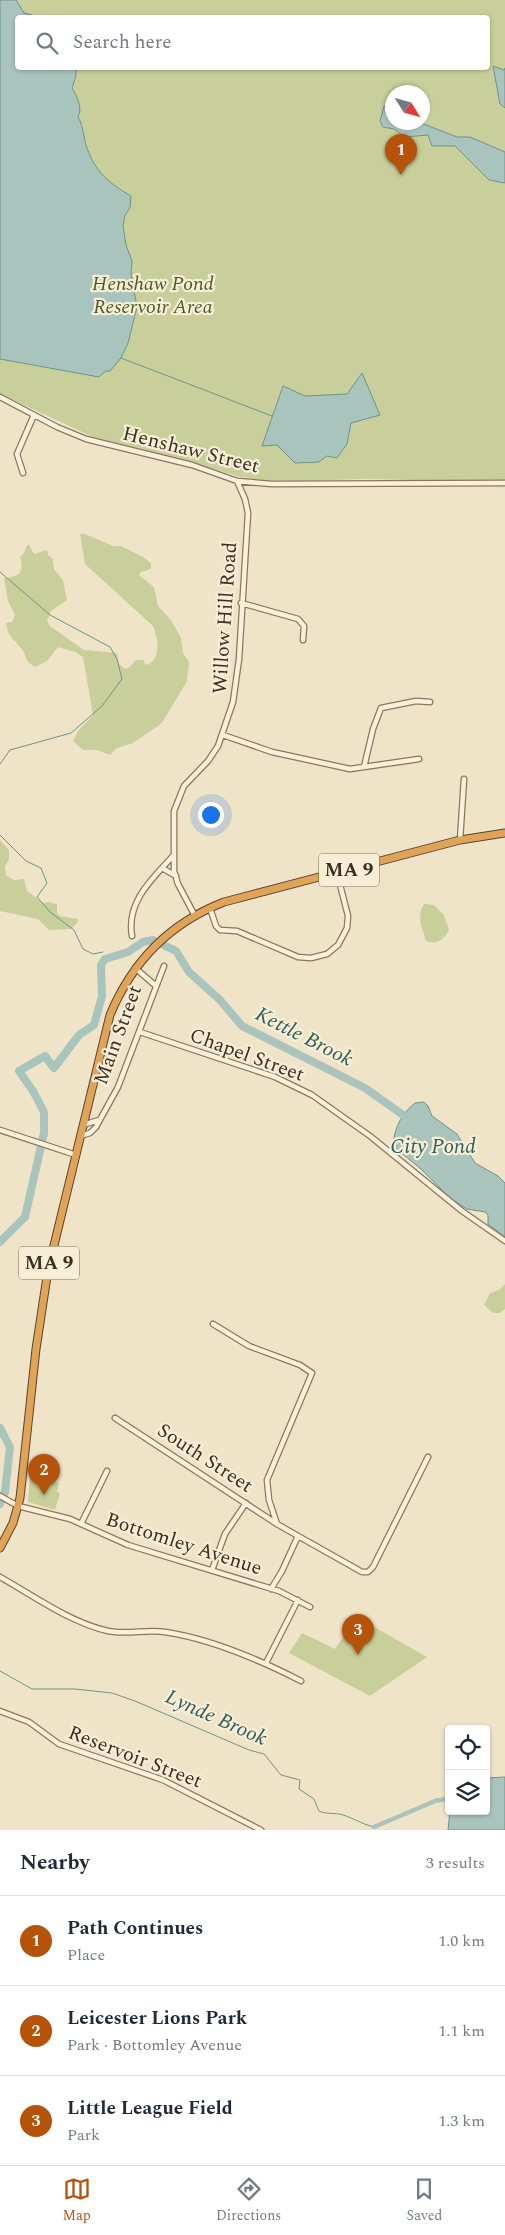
<!DOCTYPE html>
<html lang="en">
<head>
<meta charset="utf-8">
<style>
  body { margin:0; font-family:Spectral,serif; background:#f6f6f7; color:#1f2937 }
  .controls { position:absolute; right:15px; bottom:15px; display:grid; overflow:hidden; border-radius:5px; box-shadow:0 1px 4px #0004 }
  .controls button { width:45px; height:45px; display:grid; place-items:center; padding:0; border:0; border-bottom:1px solid #e0e1e3; background:#fff; color:#1f2937; font:25px sans-serif }
  .compass { position:absolute; left:385px; top:85px; width:45px; height:45px; border-radius:50%; background:#fff; box-shadow:0 1px 4px #0004; rotate:127deg }
  .you { position:absolute; left:210px; top:814px; width:18px; height:18px; margin:-12px; border:4px solid #fff; border-radius:50%; background:#1a73e8; box-shadow:0 0 0 8px #1a73e833 }
  .badge { display:grid; place-items:center; width:32px; height:32px; border-radius:50%; background:#b45309; color:#fff; font-size:16px; font-weight:700 }
  .pin { position:absolute; translate:-50% -41px; filter:drop-shadow(0 1px 2px #0008) }
  .pin::after { content:''; position:absolute; top:26px; width:18px; height:15px; background:inherit; clip-path:polygon(0 0,100% 0,50% 100%) }
  .list { margin:0; padding:0; list-style:none }
  h2 { display:flex; justify-content:space-between; align-items:center; height:65px; margin:0; padding:0 20px; font-size:21px }
  h2 small { font-size:16px; font-weight:400; color:#747a83 }
  .list li { display:grid; grid-template-columns:32px 1fr auto; gap:15px; align-items:center; box-sizing:border-box; height:90px; padding:0 20px; border-top:1px solid #e0e1e3 }
  .list b { display:block; font-size:19px; white-space:nowrap }
  .list p { margin:0; font-size:16px; white-space:nowrap; color:#747a83 }
  .list em { font-size:16px; font-style:normal; color:#747a83 }
  .icon { flex:none; width:28px; height:28px; fill:none; stroke:currentColor; stroke-width:2; stroke-linecap:round; stroke-linejoin:round }
  .map { position:relative; flex:none; width:505px; height:1830px; overflow:hidden }
  .search { position:absolute; background:#fff; box-shadow:0 1px 4px #0004; left:15px; right:15px; top:15px; height:55px; display:flex; align-items:center; gap:12px; box-sizing:border-box; padding:0 18px; border-radius:5px; color:#747a83; font-size:19px }
  .sheet { height:335px; background:#fff }
  nav { display:flex; justify-content:space-around; align-items:center; box-sizing:border-box; height:70px; border-top:1px solid #e0e1e3; background:#fff; font-size:14px; color:#747a83 }
  nav a { display:grid; justify-items:center; gap:2px }
  nav .on { color:#b45309 }
  .map>svg:first-child { display:block }
  .green { fill:#c9cf9b; fill-rule:evenodd }
  .water { fill:#a9c4bc; stroke:#6f938a }
  .lines { fill:none; stroke-linecap:round; stroke-linejoin:round }
  .stream { stroke:#6f938a; stroke-width:1 }
  .canal { stroke:#a9c4bc; stroke-width:4.5 }
  .river { stroke:#a9c4bc; stroke-width:8 }
  .minor-casing { stroke:#8d765c; stroke-width:7 }
  .highway-casing { stroke:#5b4430; stroke-width:9 }
  .minor { stroke:#faf1dc; stroke-width:4.5 }
  .highway { stroke:#e0a458; stroke-width:7 }
  .labels { text-anchor:middle; dominant-baseline:central; stroke-width:4.5; stroke-linejoin:round; paint-order:stroke }
  .shield { fill:#f7eed8; stroke:#756857; stroke-width:1 }
  .shield-label { font-size:19px; font-weight:bold; fill:#3d2e20 }
  .park-label { font-size:20px; font-style:italic; fill:#4d5a26; stroke:#f7eed8 }
  .street-label { font-size:20px; fill:#3d2e20; stroke:#f7eed8 }
  .water-label { font-size:21px; font-style:italic; fill:#2f5d5a; stroke:#f7eed8 }
</style>
</head>
<body>
<div class="map">
<svg width="505" height="1830" viewBox="0 0 505 1830">
  <rect width="100%" height="100%" fill="#f0e4c8"/>
  <path class="green" d="M0 0H505V482L364 479 300 481 263 480 241 477 158 453 93 437 0 394ZM18 18H488V68H18ZM392 92H422V122H392Z
    M80 534H85L113 546H121L143 557 151 563V569L141 572 139 575 154 587 158 606 171 620 181 638 183 653 189 662 187 681 162 723 133 743 117 748 110 755 97 750H83L73 741 78 731 93 715 83 657 75 652 58 647 47 661 35 667C22 659 28 656 21 648 13 638 8 637 6 623L12 622 15 615 8 601 4 578C19 577 25 572 20 557L24 553 27 545H29L34 554 47 550 48 555 53 559 54 569 63 580 67 600 51 611 47 621 50 626 84 650 117 653 119 664 125 669 130 667 136 660H143L146 665C162 660 158 638 153 626L85 564Z
    M0 840 9 850V859L5 867 6 875 14 880 24 879 27 891 43 903 49 902 57 904V913L60 916 78 919 77 923 71 929 49 930 38 919 0 911Z
    M424 904 434 905 444 915 449 930C444 940 437 945 426 941 422 926 416 918 424 904Z
    M505 1268V1309L500 1313H493L484 1305 490 1293 499 1290 505 1284Z
    M30 1478 59 1483 57 1492 60 1493 55 1510 28 1502Z
    M357 1617 427 1657 370 1696 289 1653 302 1633 335 1649Z"/>
  <path class="water" d="M0 0H16L24 13 39 17 18 18V68H76V76L72 88C77 97 83 108 78 117 84 127 83 137 87 148 96 173 109 183 131 196L130 208 125 215 123 226 126 245 132 261 131 273 137 307 128 343 121 358 110 371H106L99 377 0 359Z
    M493 66 504 70 505 68V108L500 104Z
    M384 106 392 110V122L421 123 457 137H470L505 152V183L489 180 455 146H432L428 135 405 137 394 129 383 127 380 121Z
    M362 373 380 415 351 423 347 444 337 458 327 456 319 462 295 463 277 445 262 446 283 386 305 396 347 394Z
    M424 1102 428 1106 432 1116 457 1134 475 1163 498 1176 505 1183V1237L488 1224V1215L485 1212 467 1209 451 1199 421 1169 394 1147C392 1131 402 1113 415 1103Z
    M505 1777V1830H448L450 1811H486V1778Z"/>
  <g class="lines">
    <path class="stream" d="M121 358 272 416
      M0 572 50 615 110 647 117 659 122 679 102 706 71 733 10 750 0 764
      M0 835 26 861 41 868 47 883 37 897 50 912 74 930 83 949 93 954 103 952
      M105 956V959
      M0 1671 32 1689H75L112 1693 135 1701 249 1750 264 1754 281 1775 300 1780 299 1789 314 1799 319 1811C326 1814 332 1813 339 1814 350 1816 361 1824 374 1827"/>
    <path class="canal" d="M374 1827 435 1801 446 1799"/>
    <path class="river" d="M0 1242 25 1217 44 1133V1112L33 1091 19 1071 45 1056 54 1068 79 1035 94 1025 102 996 101 965 105 959 128 952 143 942 153 940 176 951 189 972 220 1000 242 1026 365 1088 403 1115
      M0 1428 10 1447 5 1492 0 1504"/>
    <g class="minor-casing">
      <path id="minor" d="M0 397 57 427 86 439 192 465 237 481 272 484 505 483
        M23 473 17 454 34 415
        M241 603 298 619 304 626 303 640
        M223 735 272 752 350 769 419 759
        M364 767 373 729 381 708 416 701 430 702
        M460 840 464 779
        M162 868 176 876
        M210 908 216 926 220 930 237 931 298 957 311 958 327 954 338 945 347 928 348 916 337 873
        M195 916 178 884 174 871V811L184 786 208 761 218 746 233 702 239 659 248 513 245 499 237 481
        M132 936C126 902 152 879 173 856
        M135 968 156 986
        M140 1032 275 1077 312 1095 370 1136 462 1211 505 1241
        M83 1125 99 1120
        M0 1130 76 1155
        M80 1136 90 1133 96 1127 118 1087 164 966
        M213 1324 249 1346 300 1365 312 1373 267 1480 269 1500 277 1524 298 1536 282 1571 271 1589
        M115 1418 277 1524
        M0 1496 18 1506 70 1519 128 1545 279 1591 310 1607
        M81 1524 107 1471
        M298 1536 362 1572H368L373 1567 428 1457
        M212 1570 225 1534 246 1503
        M0 1577C34 1596 69 1622 108 1631 127 1635 147 1629 165 1632 212 1639 260 1660 301 1681
        M266 1663 298 1600
        M0 1711 29 1722 59 1744 163 1780 261 1830"/>
    </g>
    <g class="highway-casing">
      <path id="highway" d="M0 1548 13 1523 20 1498 36 1349 48 1270 110 1015C132 962 170 923 224 902L460 840 505 833"/>
    </g>
    <use href="#minor" class="minor"/>
    <use href="#highway" class="highway"/>
  </g>
  <g class="labels">
    <g class="shield">
      <rect x="319" y="853.5" width="60" height="33" rx="4"/>
      <rect x="19" y="1246.5" width="60" height="33" rx="4"/>
    </g>
    <g class="shield-label">
      <text x="349" y="870">MA 9</text>
      <text x="49" y="1263">MA 9</text>
    </g>
    <g class="park-label">
      <text x="153" y="284">Henshaw Pond<tspan x="153" dy="23">Reservoir Area</tspan></text>
    </g>
    <g class="street-label">
      <text transform="translate(191 450) rotate(14)">Henshaw Street</text>
      <text transform="translate(225 618) rotate(-86)">Willow Hill Road</text>
      <text transform="translate(118 1035) rotate(-70)">Main Street</text>
      <text transform="translate(247 1055) rotate(20)">Chapel Street</text>
      <text transform="translate(205 1458) rotate(33)">South Street</text>
      <text transform="translate(184 1544) rotate(18)">Bottomley Avenue</text>
      <text transform="translate(135 1757) rotate(21)">Reservoir Street</text>
    </g>
    <g class="water-label">
      <text transform="translate(304 1037) rotate(27)">Kettle Brook</text>
      <text x="433" y="1147">City Pond</text>
      <text transform="translate(216 1718) rotate(24)">Lynde Brook</text>
    </g>
  </g>
</svg>
<div class="controls">
<button><svg class="icon" aria-label="locate" viewBox="0 0 24 24"><circle cx="12" cy="12" r="6"/><path d="M12 2v4M12 18v4M2 12h4M18 12h4"/></svg></button>
<button><svg class="icon" aria-label="layers" viewBox="0 0 24 24"><path d="M12 4l9 5-9 5-9-5zM3 14l9 5 9-5"/></svg></button>
</div>
<svg class="compass" viewBox="-18 -18 36 36"><path d="M0-13l5 13h-10z" fill="#e53935"/><path d="M0 13l5-13h-10z" fill="#747a83"/></svg>
<div class="you"></div>
<div class="pin badge" style="left:401px;top:175px">1</div>
<div class="pin badge" style="left:44px;top:1495px">2</div>
<div class="pin badge" style="left:358px;top:1655px">3</div>
<div class="search"><svg class="icon" aria-label="search" viewBox="0 0 24 24"><circle cx="10" cy="10" r="6"/><path d="M15 15l6 6"/></svg>Search here</div>
</div>
<section class="sheet">
<h2>Nearby<small>3 results</small></h2>
<ul class="list">
<li><span class="badge">1</span><div><b>Path Continues</b><p>Place</p></div><em>1.0 km</em></li>
<li><span class="badge">2</span><div><b>Leicester Lions Park</b><p>Park · Bottomley Avenue</p></div><em>1.1 km</em></li>
<li><span class="badge">3</span><div><b>Little League Field</b><p>Park</p></div><em>1.3 km</em></li>
</ul>
</section>
<nav>
<a class="on"><svg class="icon" aria-label="map" viewBox="0 0 24 24"><path d="M3 6l6-2 6 2 6-2v14l-6 2-6-2-6 2zM9 4v14M15 6v14"/></svg>Map</a>
<a><svg class="icon" aria-label="directions" viewBox="0 0 24 24"><path d="M12 3l9 9-9 9-9-9zM9 14v-3h6M13 9l2 2-2 2"/></svg>Directions</a>
<a><svg class="icon" aria-label="saved" viewBox="0 0 24 24"><path d="M7 4h10v16l-5-4-5 4z"/></svg>Saved</a>
</nav>
</body>
</html>
